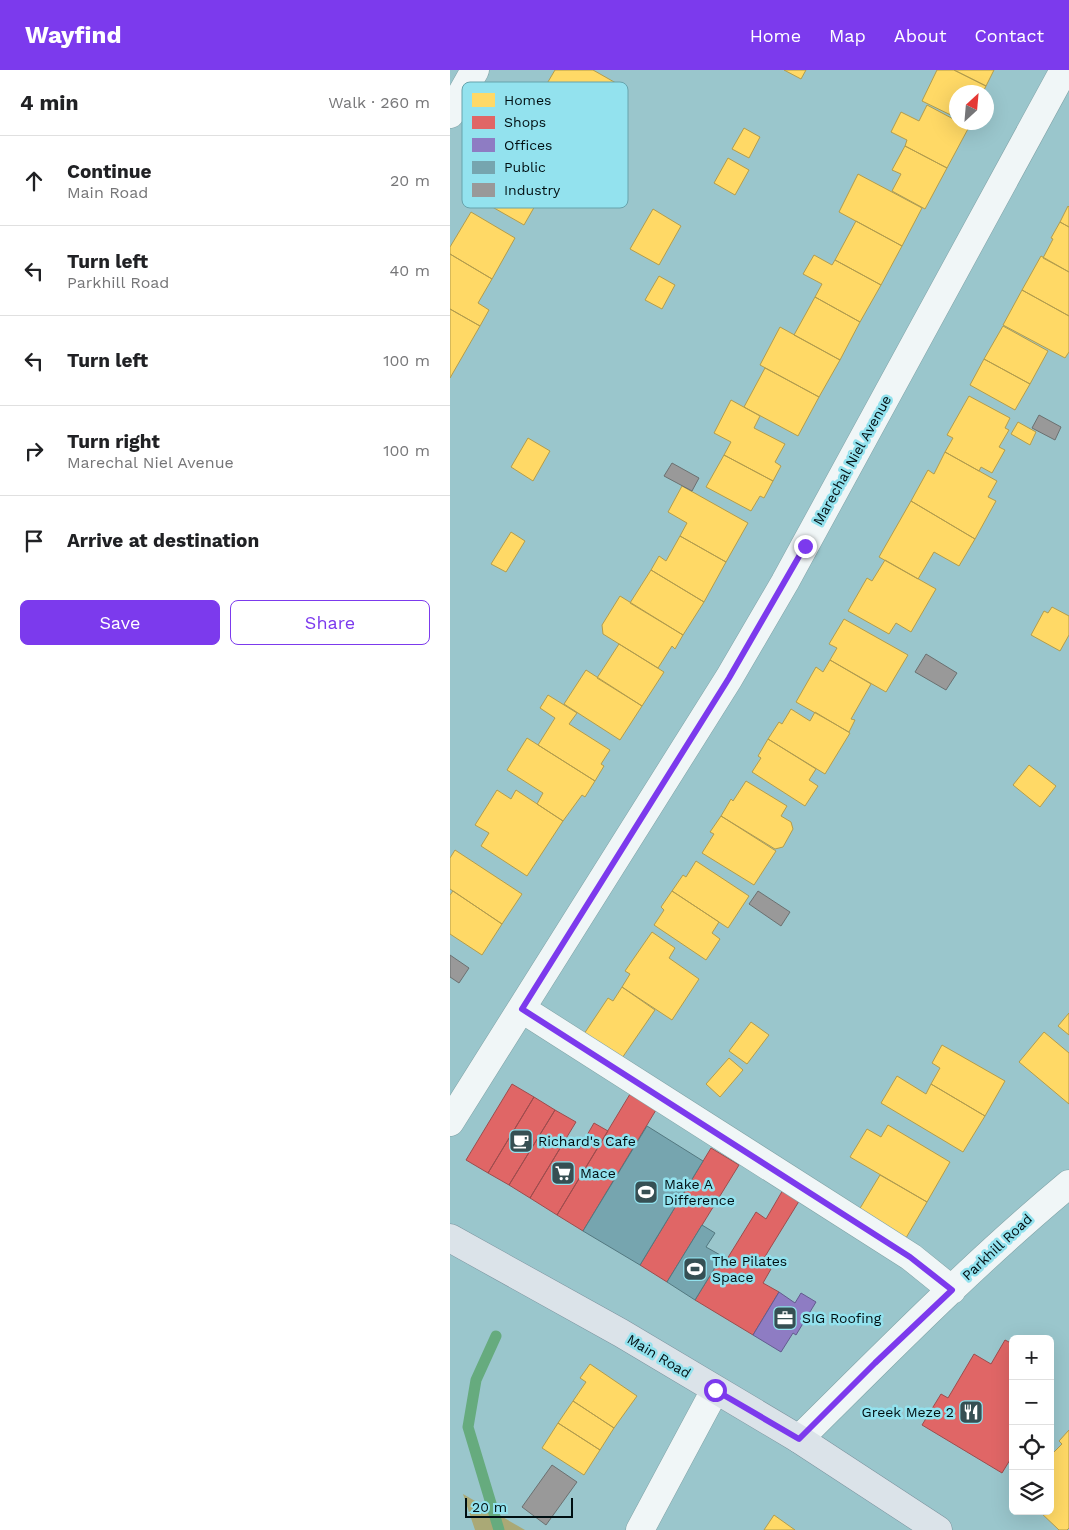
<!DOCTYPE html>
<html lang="en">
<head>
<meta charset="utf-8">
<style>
  body { margin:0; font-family:"Work Sans",sans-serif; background:#f6f6f6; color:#202124 }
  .controls { position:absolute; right:15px; bottom:15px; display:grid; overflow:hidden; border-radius:8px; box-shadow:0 5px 20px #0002 }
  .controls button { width:45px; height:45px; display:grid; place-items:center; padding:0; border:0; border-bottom:1px solid #e0e0e0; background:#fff; color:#202124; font:25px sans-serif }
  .compass { position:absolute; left:499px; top:15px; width:45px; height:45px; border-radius:50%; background:#fff; box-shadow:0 5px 20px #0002; rotate:26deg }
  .scale { position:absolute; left:15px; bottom:12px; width:108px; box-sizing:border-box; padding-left:5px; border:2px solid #000f12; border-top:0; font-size:14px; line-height:18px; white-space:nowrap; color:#000f12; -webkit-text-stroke:4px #93e2ee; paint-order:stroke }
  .stop { position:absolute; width:15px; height:15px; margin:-11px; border:4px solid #7c3aed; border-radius:50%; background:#fff }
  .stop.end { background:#7c3aed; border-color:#fff; box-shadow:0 1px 5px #0008 }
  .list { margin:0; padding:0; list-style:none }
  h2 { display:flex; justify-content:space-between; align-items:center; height:65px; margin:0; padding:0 20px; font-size:21px }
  h2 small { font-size:16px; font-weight:400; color:#757577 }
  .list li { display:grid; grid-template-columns:32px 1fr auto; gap:15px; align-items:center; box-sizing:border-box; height:90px; padding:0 20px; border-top:1px solid #e0e0e0 }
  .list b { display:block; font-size:19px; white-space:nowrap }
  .list p { margin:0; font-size:16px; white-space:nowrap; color:#757577 }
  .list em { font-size:16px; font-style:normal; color:#757577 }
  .actions { display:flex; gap:10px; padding:15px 20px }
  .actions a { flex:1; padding:11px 0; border:1px solid #7c3aed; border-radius:8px; text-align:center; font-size:18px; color:#7c3aed }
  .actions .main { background:#7c3aed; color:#fff }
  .icon { flex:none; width:28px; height:28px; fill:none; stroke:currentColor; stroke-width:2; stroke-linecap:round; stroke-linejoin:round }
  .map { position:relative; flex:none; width:619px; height:1460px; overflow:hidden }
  header { display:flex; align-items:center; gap:30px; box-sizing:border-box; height:70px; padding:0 25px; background:#7c3aed; color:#fff }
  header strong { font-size:24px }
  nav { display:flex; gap:28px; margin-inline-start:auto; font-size:18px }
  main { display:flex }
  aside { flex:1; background:#fff }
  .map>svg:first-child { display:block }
  .green { fill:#aaa976 }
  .homes { fill:#ffd966; stroke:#b29c4d }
  .shops { fill:#e06666; stroke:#9d4c4d }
  .offices { fill:#8e7cc3; stroke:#635b8e }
  .public { fill:#76a5af; stroke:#537880 }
  .industry { fill:#999; stroke:#6b7070 }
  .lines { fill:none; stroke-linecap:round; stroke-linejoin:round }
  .stream { stroke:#66ab7e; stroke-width:11 }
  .minor-casing { stroke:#80a3a7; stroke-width:29 }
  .major-casing { stroke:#7c949f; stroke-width:29 }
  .minor { stroke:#f0f6f7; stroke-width:28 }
  .major { stroke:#dbe3e9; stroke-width:28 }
  .route { stroke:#7c3aed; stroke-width:6 }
  .labels { text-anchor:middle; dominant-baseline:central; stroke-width:5; stroke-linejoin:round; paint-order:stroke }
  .street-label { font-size:14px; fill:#000f12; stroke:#93e2ee }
  .poi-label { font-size:14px; fill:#000f12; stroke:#93e2ee; text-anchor:start }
  .key { fill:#93e2ee; stroke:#67a3ac; stroke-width:1 }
  .key-label { font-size:14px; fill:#000f12 }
</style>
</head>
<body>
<header>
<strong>Wayfind</strong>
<nav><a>Home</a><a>Map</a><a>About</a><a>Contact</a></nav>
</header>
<main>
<aside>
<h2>4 min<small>Walk · 260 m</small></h2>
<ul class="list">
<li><svg class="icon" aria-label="ahead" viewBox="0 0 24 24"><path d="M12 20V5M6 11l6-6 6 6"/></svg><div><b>Continue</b><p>Main Road</p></div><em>20 m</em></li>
<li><svg class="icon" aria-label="left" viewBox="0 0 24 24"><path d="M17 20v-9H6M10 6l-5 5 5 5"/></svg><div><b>Turn left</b><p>Parkhill Road</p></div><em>40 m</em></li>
<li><svg class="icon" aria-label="left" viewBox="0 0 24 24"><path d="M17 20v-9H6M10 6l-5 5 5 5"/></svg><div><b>Turn left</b></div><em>100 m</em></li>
<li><svg class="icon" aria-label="right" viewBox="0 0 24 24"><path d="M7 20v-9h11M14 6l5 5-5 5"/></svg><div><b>Turn right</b><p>Marechal Niel Avenue</p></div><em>100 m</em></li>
<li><svg class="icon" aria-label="arrive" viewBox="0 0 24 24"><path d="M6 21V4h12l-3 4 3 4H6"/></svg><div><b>Arrive at destination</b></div></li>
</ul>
<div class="actions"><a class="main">Save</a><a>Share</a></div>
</aside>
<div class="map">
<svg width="619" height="1460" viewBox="0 0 619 1460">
  <rect width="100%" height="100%" fill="#9ac6cc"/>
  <path class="green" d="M13 1424 75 1460H25Z"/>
  <path class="homes" d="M105 0H143L173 17 152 55 92 22Z
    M334 0H356L351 9Z
    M487 0H504L536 16 533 22H507V48L472 31Z
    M504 0H544L536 16Z
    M477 35 507 51V52L519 57 497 98 455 76 457 70 441 62 451 42 469 51Z
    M294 58 310 67 299 88 282 79Z
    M455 76 497 98 475 139 442 121 451 104 442 100Z
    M278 88 299 100 285 125 264 113Z
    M46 103 90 127 74 155 30 130Z
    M408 104 472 138 452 176 389 142Z
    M618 136 619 137V157L610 152Z
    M203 139 231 156 209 195 180 179Z
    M21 142 65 168 42 209 0 184V177Z
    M406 151 452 176 431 215 385 190Z
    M610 152 619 157V202L593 188 603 169 601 168Z
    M0 184 42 209 28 233 39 240 30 256 0 239Z
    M364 185 382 195 385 190 431 215 410 252 365 227 372 214 353 204Z
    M591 186 619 202V246L572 220Z
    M209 206 225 215 212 239 195 230Z
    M572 220 619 246V282L615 288 553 255Z
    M365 227 410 252 390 290 344 265Z
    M0 239 30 256 0 308Z
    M553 256 598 281 580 314 534 289Z
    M330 257 390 290 369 327 310 295Z
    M534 289 580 314 565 340 520 315Z
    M315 298 369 327 348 366 294 337Z
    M519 326 560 348 555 358 559 360 549 377 555 380 542 403 531 397 529 401 495 382 503 368 497 365Z
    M281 330 310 346 304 358 335 374 325 392 331 396 323 411 274 385 281 372 264 363Z
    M568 352 586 362 580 375 561 364Z
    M78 368 100 381 83 411 61 397Z
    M495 382 547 411 538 427 546 431 525 469 461 431 478 400 484 404Z
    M274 385 323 411 314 428 310 426 301 441 256 417Z
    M232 416 298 453 276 492 230 466 237 453 218 442Z
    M461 431 525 469 509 496 484 482 468 509 429 487Z
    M61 462 75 471 56 502 41 494Z
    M230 466 276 492 254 532 201 500 209 486 216 491Z
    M435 490 486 519 461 562 446 553 439 564 398 541 417 508 422 511Z
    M201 500 254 532 233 565 180 533Z
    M170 526 233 565 225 579 222 576 208 598 153 564 152 555Z
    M602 537 619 546V565L610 581 581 565 594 541 598 543Z
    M394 549 458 585 436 622 380 590 387 578 379 574Z
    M169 574 214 602 192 636 147 608Z
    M380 590 421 614 401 649 405 650 399 662 346 632 366 597 373 602Z
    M136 600 192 636 170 670 114 634Z
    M98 625 127 643 119 654 160 680 151 694 154 696 145 711 88 675 105 648 90 638Z
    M341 639 360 651 365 642 400 663 375 704 318 669 329 652 332 654Z
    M77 668 145 711 135 727 132 725 113 751 87 734 93 723 57 700Z
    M318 669 366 699 359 710 368 716 355 736 302 702 311 688 308 686Z
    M579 695 606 716 590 737 563 715Z
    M296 711 337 736 331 746 341 752 343 759 333 777 325 779 271 746 281 729 283 731Z
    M47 720 61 729 66 720 113 751 77 806 31 776 39 763 25 755Z
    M271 746 326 781 304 815 252 783 264 764 260 762Z
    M5 780 72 824 52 854 0 819V788Z
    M246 791 299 826 278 858 222 821 233 805 236 807Z
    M3 821 52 854 32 885 0 864V825Z
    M222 821 269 852 262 863 270 869 256 890 204 855 214 840 211 837Z
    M202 862 225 878 219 888 249 909 222 950 172 917 180 904 175 901Z
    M172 917 205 940 170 991 132 967 158 928 163 931Z
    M619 943V965L608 956Z
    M301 952 319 965 297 994 279 981Z
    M594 962 619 983V1034L569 992Z
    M492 975 555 1011 535 1046 481 1014 490 998 482 993Z
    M279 988 293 1000 270 1027 256 1014Z
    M447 1006 476 1024 481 1014 535 1046 513 1082 431 1033Z
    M438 1055 500 1092 477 1132 400 1087 417 1059 431 1067Z
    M430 1105 477 1132 453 1173 406 1145Z
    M140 1294 187 1326 164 1358 123 1331 136 1312 130 1308Z
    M123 1331 164 1358 150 1380 108 1353Z
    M108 1353 150 1380 134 1405 92 1378Z
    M619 1360V1458L617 1460H609L589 1441H600V1386L612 1374 609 1371Z
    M324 1445 345 1460H314Z"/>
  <path class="shops" d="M62 1014 84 1027 38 1103 16 1090Z
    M180 1024 206 1040 133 1161 107 1145Z
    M84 1027 105 1040 59 1115 38 1103Z
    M105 1040 126 1052 80 1128 59 1115Z
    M144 1053 158 1061 107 1145 80 1128 115 1070 129 1079Z
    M261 1078 289 1095 217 1212 190 1195Z
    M334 1118 351 1128 311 1193 321 1199 313 1213 329 1222 303 1265 245 1230 272 1186 277 1189 306 1142 316 1149Z
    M555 1270 563 1274V1385L552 1403 472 1355 491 1324 498 1328 524 1284 541 1294Z"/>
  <path class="offices" d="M329 1222 345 1233 351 1223 366 1232 346 1265 343 1263 331 1282 303 1265Z"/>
  <path class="public" d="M197 1056 253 1091 190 1195 133 1161Z
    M252 1155 265 1163 256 1177 272 1186 245 1230 217 1212Z"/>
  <path class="industry" d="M589 345 611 357 605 370 582 358Z
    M222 393 249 408 242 421 214 406Z
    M476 584 507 603 496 620 465 602Z
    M308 821 340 842 331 856 299 834Z
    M0 885 19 898 9 913 0 907Z
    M102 1395 127 1412 96 1455 72 1437Z"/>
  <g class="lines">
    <path class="stream" d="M46 1266 26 1310 18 1357 49 1460"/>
    <g class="minor-casing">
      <path id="minor" d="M0 44 25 0
        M72 939 461 1187 502 1220
        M0 1052 279 608 335 512 614 0
        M349 1369C437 1282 524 1193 619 1114
        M190 1460 265 1320"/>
    </g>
    <g class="major-casing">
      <path id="major" d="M0 1168 171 1263 349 1369 488 1460"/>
    </g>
    <use href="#minor" class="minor"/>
    <use href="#major" class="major"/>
  </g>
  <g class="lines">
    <path class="route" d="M265 1320 349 1369 425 1293 502 1220 460 1187 72 939 279 608 355 476"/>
  </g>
  <defs>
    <g id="cafe-square" transform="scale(1.25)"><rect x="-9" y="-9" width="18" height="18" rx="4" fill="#364f53" stroke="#93e2ee"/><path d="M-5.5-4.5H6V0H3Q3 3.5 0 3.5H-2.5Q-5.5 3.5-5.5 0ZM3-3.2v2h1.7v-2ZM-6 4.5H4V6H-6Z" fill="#fff"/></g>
    <g id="supermarket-square" transform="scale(1.25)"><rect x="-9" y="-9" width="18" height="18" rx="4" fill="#364f53" stroke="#93e2ee"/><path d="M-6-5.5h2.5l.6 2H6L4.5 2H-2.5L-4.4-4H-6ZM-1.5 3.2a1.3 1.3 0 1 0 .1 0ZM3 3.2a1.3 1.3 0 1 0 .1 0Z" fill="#fff"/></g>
    <g id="stadium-square" transform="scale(1.25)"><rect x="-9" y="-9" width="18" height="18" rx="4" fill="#364f53" stroke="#93e2ee"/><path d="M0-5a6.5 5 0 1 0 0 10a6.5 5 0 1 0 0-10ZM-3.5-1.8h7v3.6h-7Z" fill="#fff"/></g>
    <g id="office-square" transform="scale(1.25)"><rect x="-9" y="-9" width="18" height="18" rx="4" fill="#364f53" stroke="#93e2ee"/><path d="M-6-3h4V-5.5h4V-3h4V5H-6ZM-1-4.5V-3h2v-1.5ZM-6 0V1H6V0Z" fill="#fff"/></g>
    <g id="restaurant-square" transform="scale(1.25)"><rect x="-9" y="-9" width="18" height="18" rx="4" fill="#364f53" stroke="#93e2ee"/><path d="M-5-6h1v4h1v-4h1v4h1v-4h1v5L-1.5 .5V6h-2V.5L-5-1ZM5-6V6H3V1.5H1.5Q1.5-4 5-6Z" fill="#fff"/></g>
  </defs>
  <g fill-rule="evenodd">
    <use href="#cafe-square" x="71" y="1071"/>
    <use href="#supermarket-square" x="113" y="1103"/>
    <use href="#stadium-square" x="196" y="1122"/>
    <use href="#stadium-square" x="245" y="1199"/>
    <use href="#office-square" x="335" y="1248"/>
    <use href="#restaurant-square" x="521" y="1342"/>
  </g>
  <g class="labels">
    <g class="street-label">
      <text transform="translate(402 390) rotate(-61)">Marechal Niel Avenue</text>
      <text transform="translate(547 1177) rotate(-43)">Parkhill Road</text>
      <text transform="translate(209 1286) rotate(31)">Main Road</text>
    </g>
    <g class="poi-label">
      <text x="88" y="1071">Richard's Cafe</text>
      <text x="130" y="1103">Mace</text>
      <text x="214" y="1114">Make A<tspan x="214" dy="16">Difference</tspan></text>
      <text x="262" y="1191">The Pilates<tspan x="262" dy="16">Space</tspan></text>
      <text x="352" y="1248">SIG Roofing</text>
      <text x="504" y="1342" text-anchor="end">Greek Meze 2</text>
    </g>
  </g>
  <rect x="12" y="12" width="166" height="126" rx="8" class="key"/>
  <rect x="22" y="23" width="23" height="14" fill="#ffd966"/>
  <rect x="22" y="46" width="23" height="13" fill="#e06666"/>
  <rect x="22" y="68" width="23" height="14" fill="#8e7cc3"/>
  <rect x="22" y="91" width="23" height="13" fill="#76a5af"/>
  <rect x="22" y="113" width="23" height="14" fill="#999"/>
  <g class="key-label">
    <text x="54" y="35">Homes</text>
    <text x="54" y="57">Shops</text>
    <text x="54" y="80">Offices</text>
    <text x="54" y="102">Public</text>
    <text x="54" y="125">Industry</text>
  </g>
</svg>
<div class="controls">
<button>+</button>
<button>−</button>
<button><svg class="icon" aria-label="locate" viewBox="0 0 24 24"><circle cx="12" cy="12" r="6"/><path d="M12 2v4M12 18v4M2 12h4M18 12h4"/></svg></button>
<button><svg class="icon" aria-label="layers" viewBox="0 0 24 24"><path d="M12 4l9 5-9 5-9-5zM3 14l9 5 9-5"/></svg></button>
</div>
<svg class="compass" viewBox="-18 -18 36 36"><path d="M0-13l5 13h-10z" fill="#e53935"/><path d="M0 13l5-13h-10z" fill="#757577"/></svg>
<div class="scale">20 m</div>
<div class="stop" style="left:265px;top:1320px"></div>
<div class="stop end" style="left:355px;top:476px"></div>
</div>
</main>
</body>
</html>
